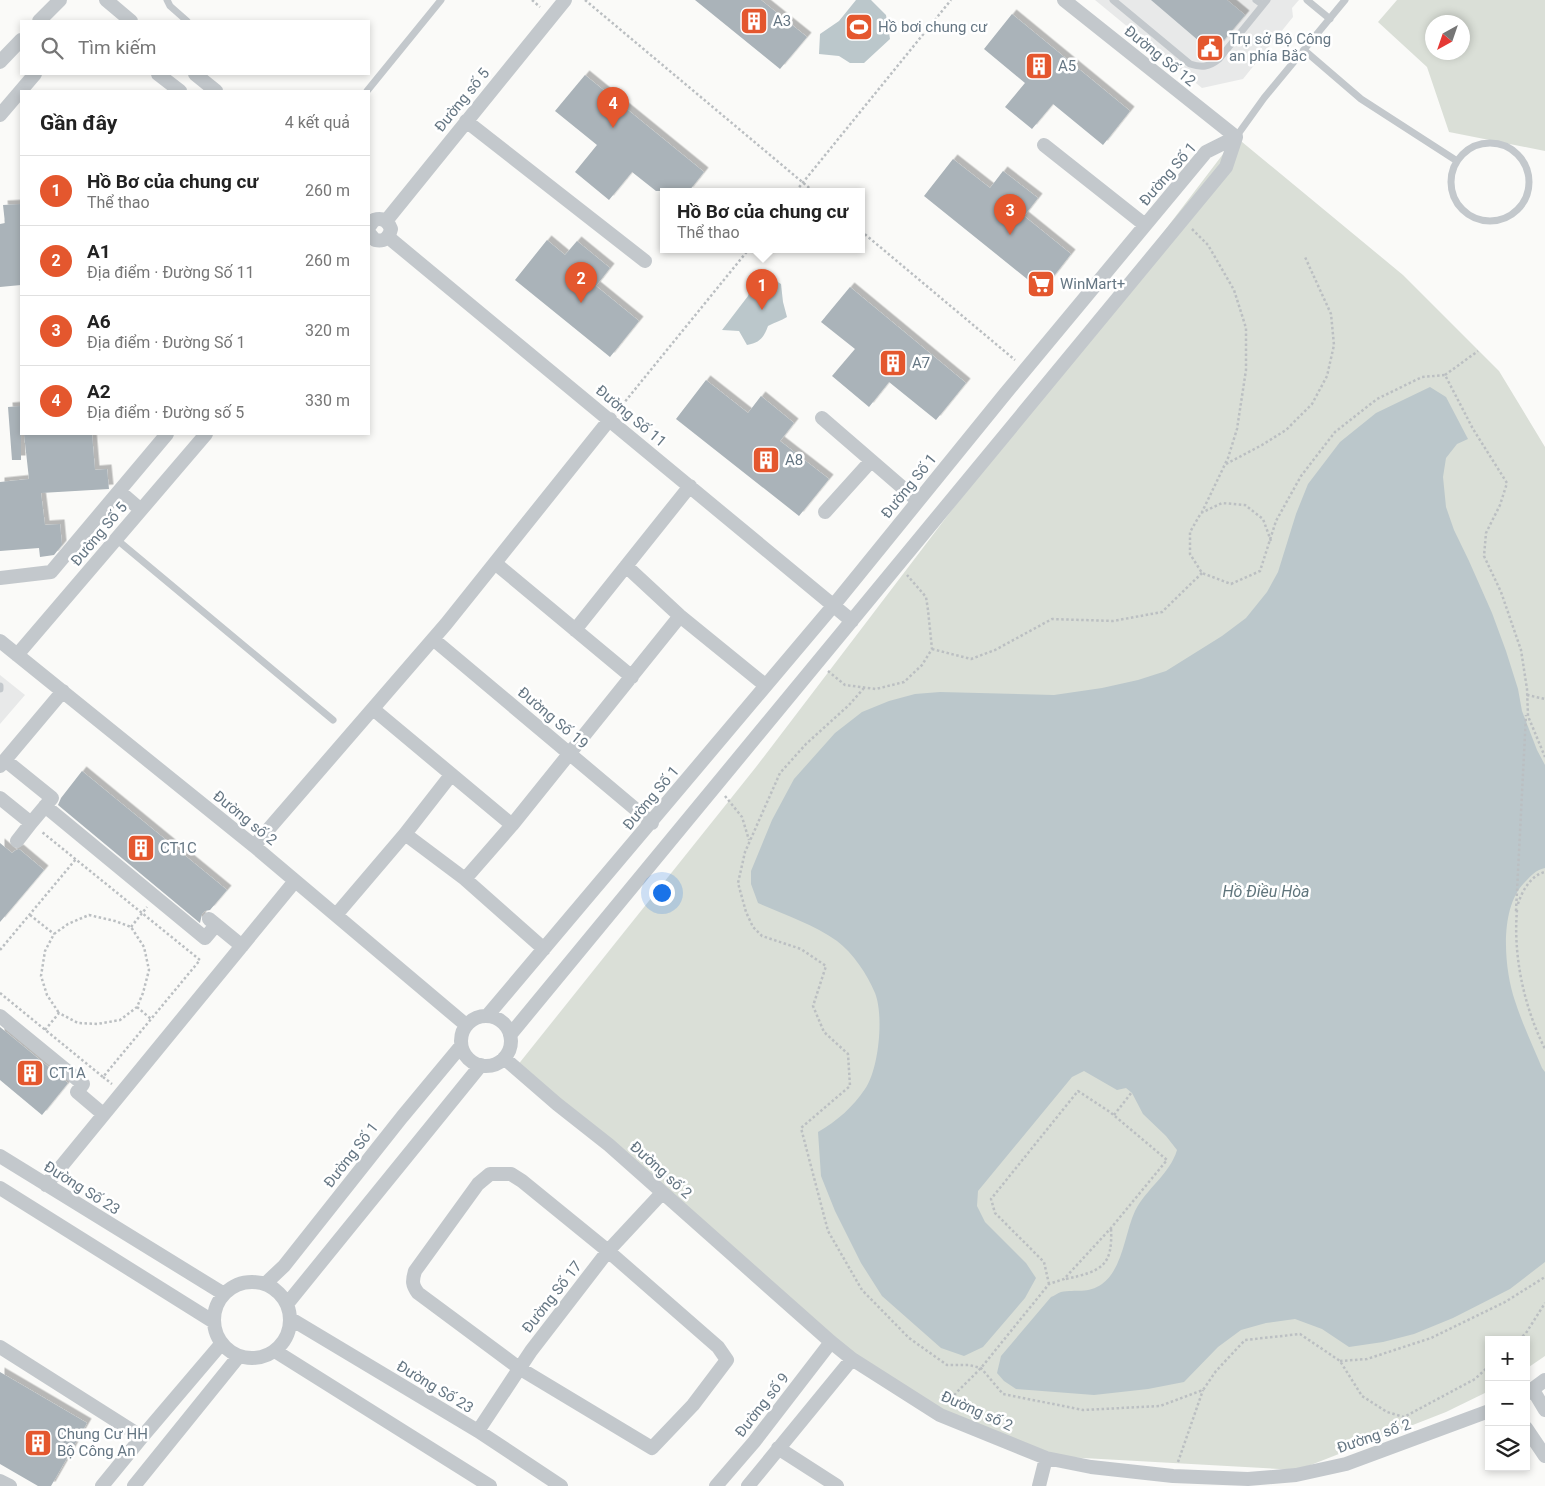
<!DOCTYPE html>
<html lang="vi">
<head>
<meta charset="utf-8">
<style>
  body { margin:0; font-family:Roboto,sans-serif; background:#f6f6f6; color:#222 }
  .controls { position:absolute; right:15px; bottom:15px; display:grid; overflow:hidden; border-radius:0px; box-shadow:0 2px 8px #0003 }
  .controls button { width:45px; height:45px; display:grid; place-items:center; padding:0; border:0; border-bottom:1px solid #e0e0e0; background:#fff; color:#222; font:25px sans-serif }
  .compass { position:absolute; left:1425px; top:15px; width:45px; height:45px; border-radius:50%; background:#fff; box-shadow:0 2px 8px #0003; rotate:220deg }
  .you { position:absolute; left:661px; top:892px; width:18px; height:18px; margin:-12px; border:4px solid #fff; border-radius:50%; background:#1a73e8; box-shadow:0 0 0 8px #1a73e833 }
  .badge { display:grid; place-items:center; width:32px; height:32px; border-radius:50%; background:#e4572e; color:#fff; font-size:16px; font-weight:700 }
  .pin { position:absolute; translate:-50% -41px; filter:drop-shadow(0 1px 2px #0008) }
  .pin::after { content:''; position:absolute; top:26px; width:18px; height:15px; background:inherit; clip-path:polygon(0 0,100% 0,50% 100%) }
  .popup { position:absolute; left:660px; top:188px; width:205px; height:65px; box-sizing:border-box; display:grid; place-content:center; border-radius:0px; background:#fff; filter:drop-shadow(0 1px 4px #0005); font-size:16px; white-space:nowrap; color:#767676 }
  .popup b { font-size:19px; color:#222 }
  .popup::after { content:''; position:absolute; left:50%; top:100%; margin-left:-10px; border:10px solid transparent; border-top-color:#fff }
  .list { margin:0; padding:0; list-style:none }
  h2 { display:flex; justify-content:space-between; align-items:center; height:65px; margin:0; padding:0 20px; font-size:21px }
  h2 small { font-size:16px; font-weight:400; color:#767676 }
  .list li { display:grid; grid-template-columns:32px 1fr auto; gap:15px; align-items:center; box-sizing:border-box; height:70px; padding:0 20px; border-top:1px solid #e0e0e0 }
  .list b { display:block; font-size:19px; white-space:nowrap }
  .list p { margin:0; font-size:16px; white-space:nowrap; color:#767676 }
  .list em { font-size:16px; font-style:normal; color:#767676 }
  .icon { flex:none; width:28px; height:28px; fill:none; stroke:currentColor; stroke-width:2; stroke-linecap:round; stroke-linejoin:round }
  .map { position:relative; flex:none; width:1545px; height:1486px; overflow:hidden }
  .search { position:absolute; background:#fff; box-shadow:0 2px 8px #0003; left:20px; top:20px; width:350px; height:55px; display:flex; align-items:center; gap:12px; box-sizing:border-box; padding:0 18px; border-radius:0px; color:#767676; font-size:19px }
  .panel { position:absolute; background:#fff; box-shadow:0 2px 8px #0003; left:20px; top:90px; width:350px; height:345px; border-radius:0px }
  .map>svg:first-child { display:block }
  .built { fill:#e8e9e9 }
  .green { fill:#dadfd7; fill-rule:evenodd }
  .water { fill:#bbc7cb }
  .building { fill:#aab3b9; filter:url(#shadow) }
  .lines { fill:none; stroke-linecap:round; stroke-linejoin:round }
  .path { stroke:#bbbfc2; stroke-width:2.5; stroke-dasharray:2.5 2.5; stroke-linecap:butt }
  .lane { stroke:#c3c8cc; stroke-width:7 }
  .street { stroke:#c3c8cc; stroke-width:14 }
  .labels { text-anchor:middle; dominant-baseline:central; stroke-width:5; stroke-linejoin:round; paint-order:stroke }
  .poi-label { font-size:15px; fill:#657683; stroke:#fff; text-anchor:start }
  .street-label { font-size:15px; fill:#657683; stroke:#fff }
  .water-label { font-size:16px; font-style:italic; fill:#60757c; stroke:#fff }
</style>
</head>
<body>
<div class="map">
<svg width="1545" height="1486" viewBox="0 0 1545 1486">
  <defs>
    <filter id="shadow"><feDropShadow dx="4.5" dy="-4.5" stdDeviation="0" flood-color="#0004"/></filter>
  </defs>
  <rect width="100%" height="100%" fill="#fafaf8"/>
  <path class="built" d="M1095 0H1299L1292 8 1293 17 1243 79 1202 88Z
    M0 675 25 695 0 724Z"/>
  <path class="green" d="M1397 0H1545V151L1449 132 1427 67 1378 22ZM1432 22H1462V52H1432Z
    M1236 137 1403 275 1499 371 1545 447V1356L1526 1369V1340H1489V1391L1446 1412 1298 1470 1047 1456 941 1412 832 1341 517 1066 756 767Z"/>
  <path class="water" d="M856 0H871L886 15 890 39 864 63H850L839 56 819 54 820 34 839 21Z
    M755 273 770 277 781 284 783 302 787 317C781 321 775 322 768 326 764 337 760 343 747 345L739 331 722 330 748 296Z
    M1430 387 1446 397 1468 439 1457 444 1446 458 1443 477 1446 507 1454 530 1469 561 1492 613 1506 651 1518 689 1522 711 1537 750 1545 765V868C1535 870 1531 876 1524 883 1499 909 1504 969 1515 1001 1522 1023 1533 1046 1542 1068L1545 1072V1262L1510 1289 1453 1318 1414 1334 1383 1342 1349 1347 1322 1329 1295 1319 1266 1323 1241 1330 1218 1347 1184 1382 1148 1389 1094 1395 1016 1389 1004 1381 997 1373 1001 1356 1051 1297C1054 1296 1058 1293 1061 1292 1076 1289 1088 1294 1102 1284 1123 1269 1125 1232 1135 1211 1146 1189 1170 1174 1177 1150L1166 1136 1143 1114 1132 1093 1126 1088 1117 1090 1084 1071 1072 1077 978 1191 977 1206 985 1222 1026 1263 1036 1278 1025 1298 983 1347 964 1356 941 1348 882 1296 861 1263 835 1211 821 1176 818 1132C837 1121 853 1107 865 1089 879 1069 884 1015 875 993 867 974 853 953 837 941 813 924 784 915 758 903L751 884V871L772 820 794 779 835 733 862 712 889 701 915 694 940 692 1054 695 1102 688 1138 680 1166 671 1222 636 1246 618 1267 592 1278 572 1296 514 1308 484 1340 442 1376 413Z"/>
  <path class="building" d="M695 0H761L807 37 780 69Z
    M1151 0H1227L1245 15 1213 53Z
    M1012 14 1130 111 1103 145 1053 104 1032 129 1005 107 1025 83 984 49Z
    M585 75 704 172 689 191H656L632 172 609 200 575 172 597 145 555 111Z
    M953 159 990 188 1003 171 1038 198 1024 216 1071 254 1042 291 924 196Z
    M21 204V285L0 287V224L5 223 3 205Z
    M547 240 565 255 577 241 610 268 596 286 639 321 610 357 515 280Z
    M850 287 966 383 936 420 889 382 869 407 832 376 855 349 821 322Z
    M706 380 748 413 761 396 794 423 780 441 829 479 799 516 676 419Z
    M21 406V460H12L8 407Z
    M24 434H92L95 470 107 469 109 489 41 493 45 525 60 524 62 545 54 555 40 557 39 548 0 551V482L29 479Z
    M82 771 227 890 210 910 205 911 202 914 200 923 58 805 61 798Z
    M0 843 12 853 16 850 19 849 44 870 0 922Z
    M0 1027 68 1083 42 1115 0 1080Z
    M0 1372 87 1423 51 1486H38L0 1464Z"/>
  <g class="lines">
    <path class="path" d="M532 0 540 7
      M585 0 813 191
      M796 191 951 0
      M1192 229 1208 245 1234 290 1246 328V370L1237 429 1228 458 1202 512
      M861 231 1015 360
      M1445 375 1478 351
      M619 409 749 249
      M1226 464 1262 445 1286 430 1312 404 1327 376 1334 345 1331 314 1305 257
      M1271 541 1263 519 1245 505 1222 503 1201 513 1190 532V554L1202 573 1231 584 1260 571 1276 521 1301 476 1335 432 1377 399 1422 377 1445 375 1473 429 1507 483 1500 505 1486 533 1484 556 1501 592 1521 650 1527 689 1528 716 1545 757
      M932 649 971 659 995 650 1052 619 1113 621 1162 612 1202 573
      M828 671 845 685 876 689 904 682 922 665 932 649 928 610 926 597 907 575
      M864 688 849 705 806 744 780 773 745 852 738 883 746 912 753 927 762 936 801 949 826 966 813 1006 824 1032 848 1054 850 1086 801 1128 828 1231 862 1290 909 1338 947 1365H969L981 1368 1003 1394 1083 1410 1160 1406 1203 1390 1216 1371 1245 1340 1300 1334 1340 1361 1362 1396 1387 1412 1404 1417 1475 1379 1489 1366
      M1527 695 1545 699
      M725 796 742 817 749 840
      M1518 904C1522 891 1531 875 1545 872
      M1517 910C1513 956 1524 1007 1545 1049
      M1516 911 1526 715
      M30 915 54 934
      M131 927 147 907
      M0 950 76 859
      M0 993 103 1077 200 960 42 832
      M137 1007 151 1019
      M45 1030 59 1013 78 1023 97 1024 120 1020 137 1007 143 993 149 970 144 947 131 927 115 921 89 915 68 924 54 934 45 951 41 976 47 995 59 1013
      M103 1077 112 1084
      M1114 1115 1132 1092
      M1066 1279C1101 1271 1113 1267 1111 1228
      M1519 1340 1526 1333 1545 1303
      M1340 1361 1367 1359 1431 1338 1505 1302 1545 1277
      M948 1403 956 1393 981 1368 1049 1284 1064 1279 1111 1228 1167 1160 1110 1112 1078 1091 991 1199 995 1213 1044 1262 1049 1284
      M1178 1462 1203 1390"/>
    <path class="lane" d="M167 0 170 6 187 21
      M1113 0 1190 64C1202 68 1209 67 1219 59L1267 0
      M1256 0 1263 5
      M1307 0 1330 19
      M1304 50 1361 99 1457 161
      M367 91 441 0
      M1236 137 1264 98 1345 0
      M1451 182a39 39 0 1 1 78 0a39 39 0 1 1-78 0Z
      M116 539 333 720
      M0 686V689"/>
    <path class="street" d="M106 0 131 21
      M1064 0 1236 137
      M39 21 60 0
      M0 62 21 40
      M158 74 180 91
      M195 74 216 91
      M0 115 35 74
      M466 121 645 261
      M1044 145 1145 225
      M386 221 565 0
      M369 227 374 220C383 217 388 221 391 229 389 238 384 242 375 240L369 233
      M388 237 852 621
      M822 418 918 501
      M119 491 141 510
      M825 512 871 461
      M495 563 632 677
      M626 566 680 616 765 685
      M0 578 51 572 167 434
      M575 630 690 486
      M433 639 652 823
      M0 641 254 846 466 1025
      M17 655 206 434
      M373 709 512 825
      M0 766 63 691
      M0 798 31 823 52 798 5 760
      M45 806 205 938 216 925
      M405 834 451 775
      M17 841 31 823
      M254 846 446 624 610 419
      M465 879 512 825 680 616
      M336 915 405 834 465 879 544 949
      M209 919 242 946
      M0 1016 83 1084 77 1092 103 1114
      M487 1016 833 606 1005 394 1206 152 1236 137
      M461 1041a25 25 0 1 1 50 0a25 25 0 1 1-50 0Z
      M510 1035 1226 167 1236 137
      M504 1058 557 1104 609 1145 831 1342 852 1359 940 1415 1046 1458 1091 1467 1173 1476 1248 1479 1296 1475 1346 1464 1489 1411
      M0 1156 224 1294
      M490 1174H511L522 1181 608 1251 718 1347 727 1360 693 1405 652 1448 519 1368 418 1293C412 1285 412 1281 415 1271L478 1184Z
      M46 1185 295 881
      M0 1188 214 1322
      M214 1320a38 38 0 1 1 76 0a38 38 0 1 1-76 0Z
      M265 1284 284 1266 402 1117 461 1046
      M287 1304 481 1065
      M291 1319 478 1431 561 1486
      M0 1347 142 1437
      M275 1351 490 1486
      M1533 1390 1545 1410
      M1526 1394 1545 1380
      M1526 1428 1545 1456
      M478 1431 531 1351 608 1251 662 1193
      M778 1448 837 1486
      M0 1481 10 1486
      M102 1486 142 1437 222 1343
      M134 1486 239 1356
      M716 1486 754 1442 831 1342
      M748 1486 852 1359
      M1039 1486 1046 1458"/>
  </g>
  <defs>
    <g id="building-square" transform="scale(1.4375)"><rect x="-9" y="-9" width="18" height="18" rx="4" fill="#e4572e" stroke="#fff"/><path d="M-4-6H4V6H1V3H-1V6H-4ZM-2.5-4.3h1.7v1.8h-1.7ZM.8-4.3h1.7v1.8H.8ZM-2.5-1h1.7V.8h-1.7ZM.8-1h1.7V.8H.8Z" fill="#fff"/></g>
    <g id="stadium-square" transform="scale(1.4375)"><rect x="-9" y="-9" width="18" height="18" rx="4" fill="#e4572e" stroke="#fff"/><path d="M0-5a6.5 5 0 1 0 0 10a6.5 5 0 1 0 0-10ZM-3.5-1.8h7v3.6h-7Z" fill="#fff"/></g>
    <g id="civic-square" transform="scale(1.4375)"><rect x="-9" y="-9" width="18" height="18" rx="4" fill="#e4572e" stroke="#fff"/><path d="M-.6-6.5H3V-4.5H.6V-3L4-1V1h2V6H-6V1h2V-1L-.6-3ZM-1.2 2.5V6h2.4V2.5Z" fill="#fff"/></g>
    <g id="supermarket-square" transform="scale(1.4375)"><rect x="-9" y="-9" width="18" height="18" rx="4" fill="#e4572e" stroke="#fff"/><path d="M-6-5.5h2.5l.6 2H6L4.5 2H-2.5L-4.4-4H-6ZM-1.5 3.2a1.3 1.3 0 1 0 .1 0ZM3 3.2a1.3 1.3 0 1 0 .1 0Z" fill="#fff"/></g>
  </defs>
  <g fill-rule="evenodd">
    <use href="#building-square" x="754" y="21"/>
    <use href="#stadium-square" x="859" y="27"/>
    <use href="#civic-square" x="1210" y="48"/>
    <use href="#building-square" x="1039" y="66"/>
    <use href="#supermarket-square" x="1041" y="284"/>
    <use href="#building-square" x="893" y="363"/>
    <use href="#building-square" x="766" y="460"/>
    <use href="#building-square" x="141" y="848"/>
    <use href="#building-square" x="30" y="1073"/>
    <use href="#building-square" x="38" y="1443"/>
  </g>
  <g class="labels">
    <g class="poi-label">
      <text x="773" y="21">A3</text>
      <text x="878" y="27">Hồ bơi chung cư</text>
      <text x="1229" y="39">Trụ sở Bộ Công<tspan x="1229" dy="17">an phía Bắc</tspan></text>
      <text x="1058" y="66">A5</text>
      <text x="1060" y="284">WinMart+</text>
      <text x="912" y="363">A7</text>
      <text x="785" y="460">A8</text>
      <text x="160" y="848">CT1C</text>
      <text x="49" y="1073">CT1A</text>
      <text x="57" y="1434">Chung Cư HH<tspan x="57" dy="17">Bộ Công An</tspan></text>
    </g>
    <g class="street-label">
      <text transform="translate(1160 56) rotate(39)">Đường Số 12</text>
      <text transform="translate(462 100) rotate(-51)">Đường số 5</text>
      <text transform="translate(1168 174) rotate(-49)">Đường Số 1</text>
      <text transform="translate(631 416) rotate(40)">Đường Số 11</text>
      <text transform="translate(909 486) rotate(-51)">Đường Số 1</text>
      <text transform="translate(99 534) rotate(-50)">Đường Số 5</text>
      <text transform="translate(553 718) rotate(40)">Đường Số 19</text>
      <text transform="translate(651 798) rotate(-50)">Đường Số 1</text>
      <text transform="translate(245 818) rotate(39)">Đường số 2</text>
      <text transform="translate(351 1155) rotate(-52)">Đường Số 1</text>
      <text transform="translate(661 1170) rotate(42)">Đường số 2</text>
      <text transform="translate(82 1188) rotate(32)">Đường Số 23</text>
      <text transform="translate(552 1297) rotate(-52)">Đường Số 17</text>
      <text transform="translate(435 1387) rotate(31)">Đường Số 23</text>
      <text transform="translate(762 1405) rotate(-52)">Đường số 9</text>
      <text transform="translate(977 1411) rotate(24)">Đường số 2</text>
      <text transform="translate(1374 1436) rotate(-19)">Đường số 2</text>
    </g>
    <g class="water-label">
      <text x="1266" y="891">Hồ Điều Hòa</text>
    </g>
  </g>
</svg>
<div class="controls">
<button>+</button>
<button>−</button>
<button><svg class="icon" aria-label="layers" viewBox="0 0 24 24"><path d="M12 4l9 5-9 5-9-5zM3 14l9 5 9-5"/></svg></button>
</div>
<svg class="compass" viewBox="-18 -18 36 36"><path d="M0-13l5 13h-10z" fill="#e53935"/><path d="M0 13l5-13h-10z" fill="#767676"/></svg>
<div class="you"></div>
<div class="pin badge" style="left:762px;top:310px">1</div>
<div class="popup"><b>Hồ Bơ của chung cư</b>Thể thao</div>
<div class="pin badge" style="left:581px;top:303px">2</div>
<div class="pin badge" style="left:1010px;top:235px">3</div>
<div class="pin badge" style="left:613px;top:128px">4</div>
<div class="search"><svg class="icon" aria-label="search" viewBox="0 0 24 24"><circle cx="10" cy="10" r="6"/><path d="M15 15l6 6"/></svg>Tìm kiếm</div>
<section class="panel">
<h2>Gần đây<small>4 kết quả</small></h2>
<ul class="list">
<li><span class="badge">1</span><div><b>Hồ Bơ của chung cư</b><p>Thể thao</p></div><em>260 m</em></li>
<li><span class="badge">2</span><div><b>A1</b><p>Địa điểm · Đường Số 11</p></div><em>260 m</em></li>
<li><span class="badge">3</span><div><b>A6</b><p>Địa điểm · Đường Số 1</p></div><em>320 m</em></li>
<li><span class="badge">4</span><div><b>A2</b><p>Địa điểm · Đường số 5</p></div><em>330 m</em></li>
</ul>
</section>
</div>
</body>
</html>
